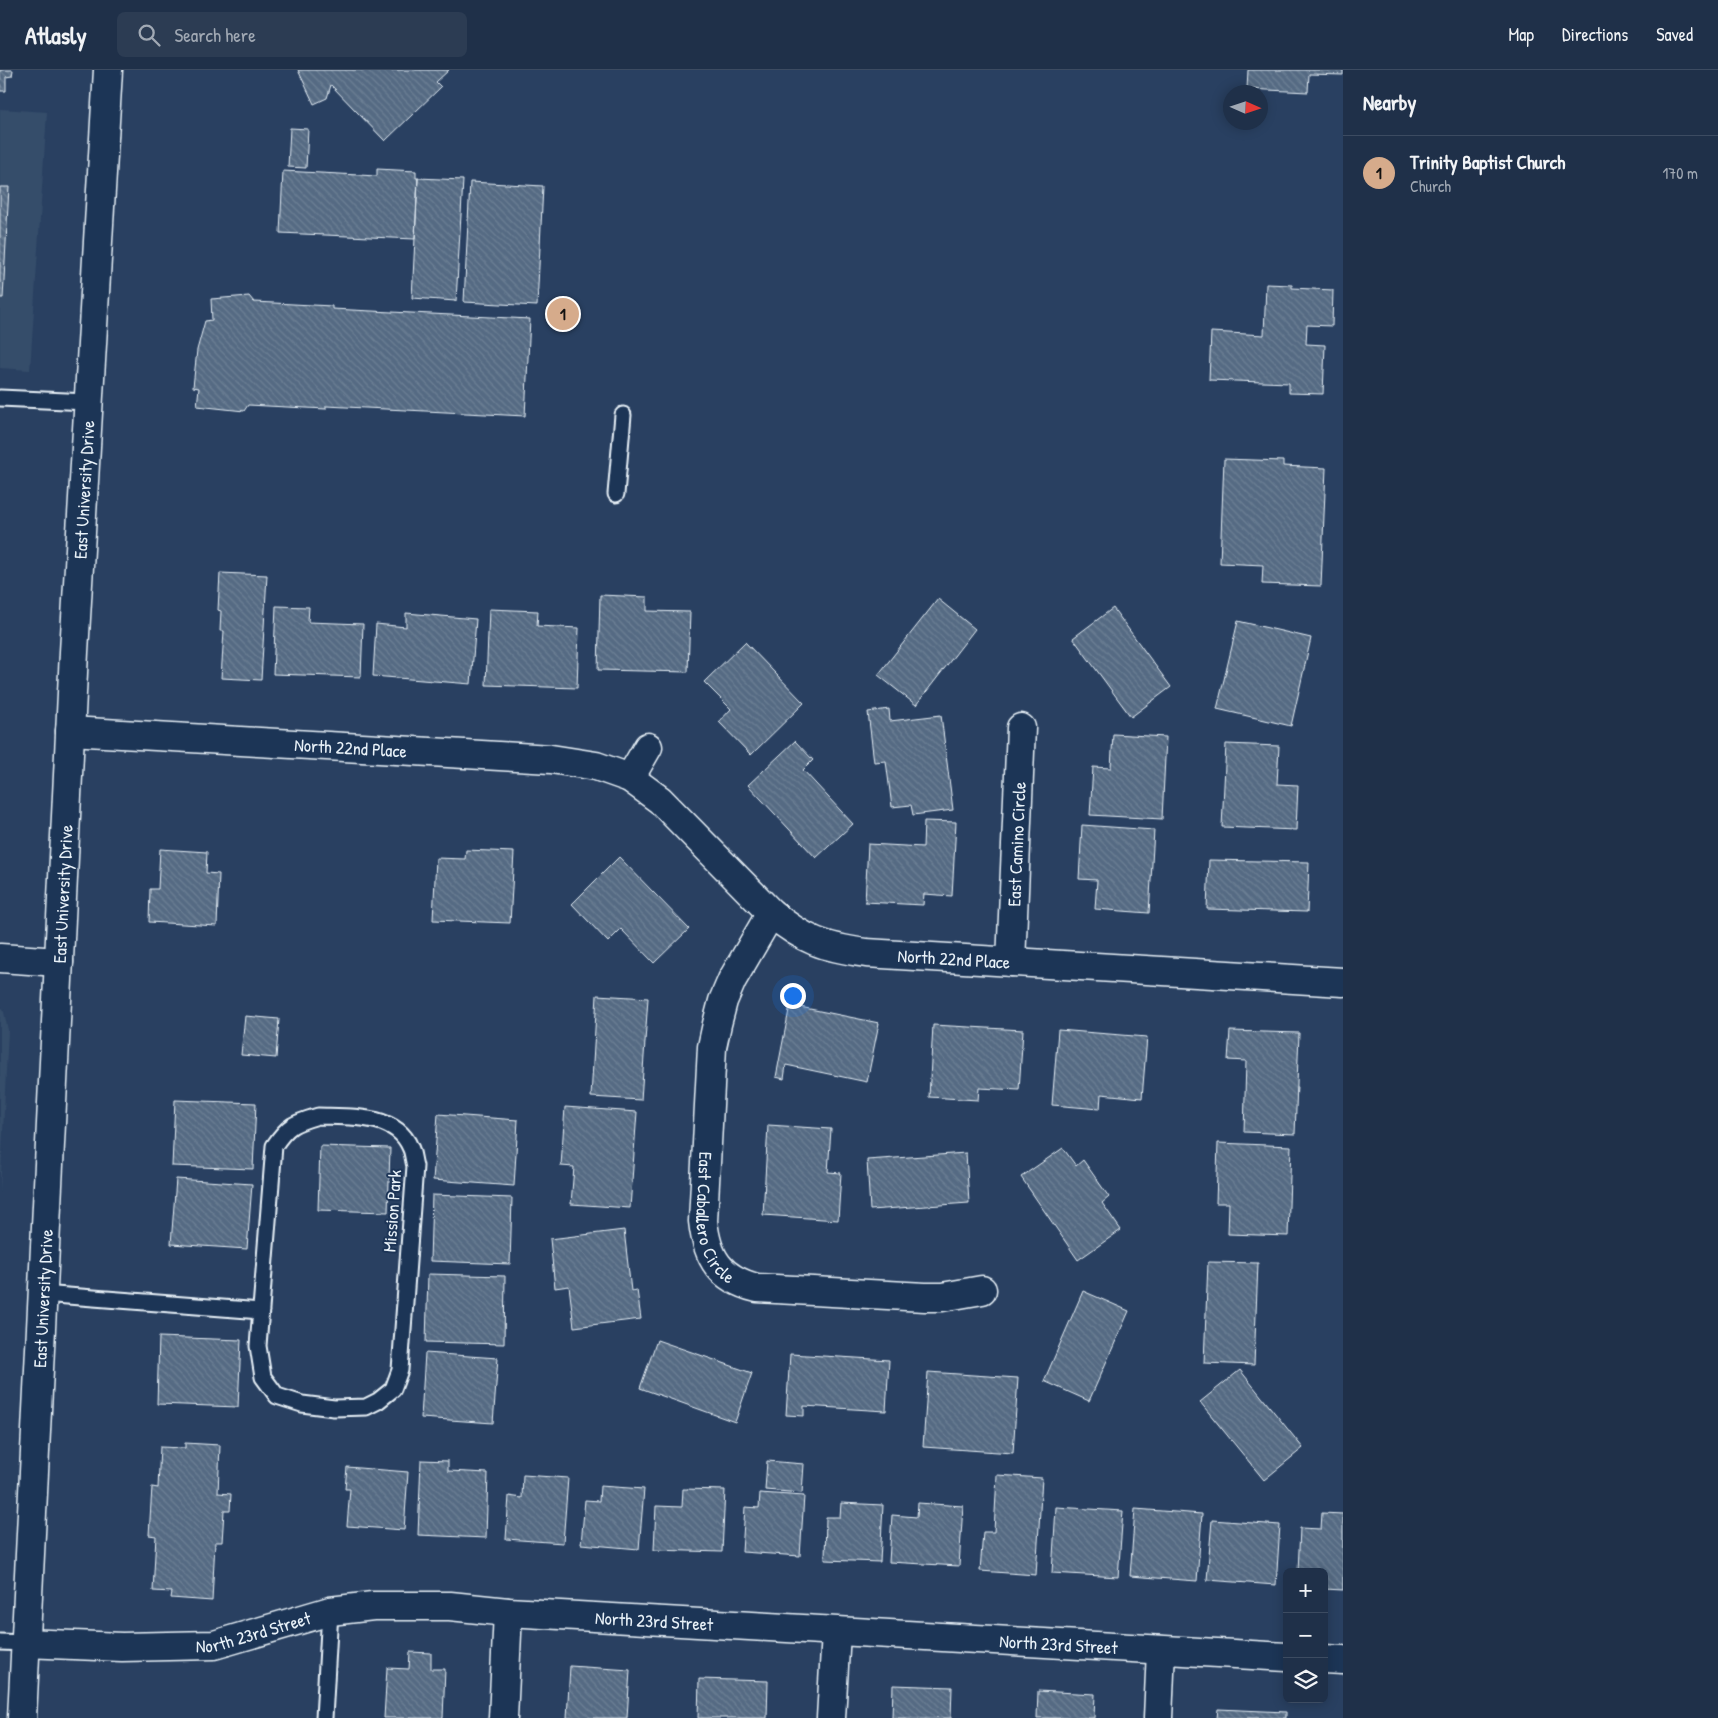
<!DOCTYPE html>
<html lang="en">
<head>
<meta charset="utf-8">
<style>
  body { margin:0; font-family:"Patrick Hand",sans-serif; background:#2c3c53; color:#f1f3f6 }
  .controls { position:absolute; right:15px; bottom:15px; display:grid; overflow:hidden; border-radius:8px; box-shadow:0 2px 12px #0003 }
  .controls button { width:45px; height:45px; display:grid; place-items:center; padding:0; border:0; border-bottom:1px solid #3c4b61; background:#1f3049; color:#f1f3f6; font:25px sans-serif }
  .compass { position:absolute; left:1223px; top:15px; width:45px; height:45px; border-radius:50%; background:#1f3049; box-shadow:0 2px 12px #0003; rotate:93deg }
  .you { position:absolute; left:792px; top:925px; width:18px; height:18px; margin:-12px; border:4px solid #fff; border-radius:50%; background:#1a73e8; box-shadow:0 0 0 8px #1a73e833 }
  .badge { display:grid; place-items:center; width:32px; height:32px; border-radius:50%; background:#d6ab8b; color:#111; font-size:16px; font-weight:700 }
  .pin { position:absolute; translate:-50% -50%; border:2px solid #fff; box-shadow:0 1px 5px #0006 }
  .list { margin:0; padding:0; list-style:none }
  h2 { display:flex; justify-content:space-between; align-items:center; height:65px; margin:0; padding:0 20px; font-size:21px }
  h2 small { font-size:16px; font-weight:400; color:#a1a9b4 }
  .list li { display:grid; grid-template-columns:32px 1fr auto; gap:15px; align-items:center; box-sizing:border-box; height:75px; padding:0 20px; border-top:1px solid #3c4b61 }
  .list b { display:block; font-size:19px; white-space:nowrap }
  .list p { margin:0; font-size:16px; white-space:nowrap; color:#a1a9b4 }
  .list em { font-size:16px; font-style:normal; color:#a1a9b4 }
  .icon { flex:none; width:28px; height:28px; fill:none; stroke:currentColor; stroke-width:2; stroke-linecap:round; stroke-linejoin:round }
  .map { position:relative; flex:none; width:1343px; height:1648px; overflow:hidden }
  header { display:flex; align-items:center; gap:30px; box-sizing:border-box; height:70px; padding:0 25px; background:#1f3049; border-bottom:1px solid #3c4b61 }
  header strong { font-size:24px }
  nav { display:flex; gap:28px; margin-inline-start:auto; font-size:18px }
  .search { width:350px; height:45px; background:#2c3c53; display:flex; align-items:center; gap:12px; box-sizing:border-box; padding:0 18px; border-radius:8px; color:#a1a9b4; font-size:19px }
  main { display:flex }
  aside { flex:1; background:#1f3049 }
  .map>svg:first-child { display:block }
  .built { fill:#364d6b }
  .building { fill:url(#building-back-hatch); stroke:#e8f1f8 }
  .lines { fill:none; stroke-linecap:round; stroke-linejoin:round }
  .lane-casing { stroke:#e8f1f8; stroke-width:19 }
  .street-casing { stroke:#e8f1f8; stroke-width:31 }
  .secondary-casing { stroke:#e8f1f8; stroke-width:31 }
  .lane { stroke:#1d3557; stroke-width:15 }
  .street { stroke:#1d3557; stroke-width:28 }
  .secondary { stroke:#1d3557; stroke-width:28 }
  .labels { text-anchor:middle; dominant-baseline:central; stroke-width:4; stroke-linejoin:round; paint-order:stroke }
  .street-label { font-size:18px; fill:#e8f1f8; stroke:#1d3557 }
</style>
</head>
<body>
<header>
<strong>Atlasly</strong>
<div class="search"><svg class="icon" aria-label="search" viewBox="0 0 24 24"><circle cx="10" cy="10" r="6"/><path d="M15 15l6 6"/></svg>Search here</div>
<nav><a>Map</a><a>Directions</a><a>Saved</a></nav>
</header>
<main>
<div class="map">
<svg width="1343" height="1648" viewBox="0 0 1343 1648">
  <defs>
    <pattern id="building-back-hatch" width="6" height="6" patternUnits="userSpaceOnUse" patternTransform="scale(1.25)"><rect width="6" height="6" fill="#556a83"/><path d="M-1 5l2 2M0 0l6 6M5-1l2 2" fill="none" stroke="#6d8095"/></pattern>
  </defs>
  <rect width="100%" height="100%" fill="#294061"/>
  <filter id="ink" filterUnits="userSpaceOnUse"><feTurbulence type="fractalNoise" baseFrequency=".02" numOctaves="2"/><feDisplacementMap in="SourceGraphic" scale="10" xChannelSelector="R" yChannelSelector="G"/><feConvolveMatrix kernelMatrix="1 2 1 2 8 2 1 2 1" color-interpolation-filters="sRGB"/></filter>
  <g filter="url(#ink)">
    <path class="built" d="M0 39 47 42 30 300 0 298Z
      M0 936 4 942 8 960 0 1122Z"/>
    <path class="building" d="M0 0H13L12 6 6 7V21H0Z
      M298 0H449L436 12 441 17 385 71 331 15 327 28 314 34Z
      M1248 0H1343V5L1309 4 1308 22 1247 19Z
      M290 58 308 59 306 98 288 97Z
      M377 99 416 101V108H418L415 169 280 163 283 101 377 106Z
      M418 108 463 110 456 231 412 228Z
      M470 112 543 116 537 236 464 232Z
      M0 117H9L3 228H0Z
      M1266 214 1292 215V218L1333 220 1332 256 1307 255 1306 274 1325 275 1323 324 1289 323V313L1209 310 1211 262 1264 265Z
      M249 226 254 232 332 236V239L530 249 525 346 326 336V339L248 335 244 341 197 336 199 318 193 317 197 280 205 251 212 250 211 229Z
      M1224 389 1283 391V396L1326 398 1321 516 1262 514 1263 495 1220 493Z
      M220 503 267 505 261 610 221 608 224 561H220L221 541 218 540Z
      M600 525 647 527V541L690 542 688 602 598 600Z
      M938 529 975 559 916 635 878 605Z
      M276 536 309 537 308 552 363 554 361 607 273 604Z
      M1113 538 1171 617 1131 647 1073 568Z
      M489 539 538 541 537 556 579 558 577 618 486 615Z
      M406 543 476 549 471 614 373 606 376 554 406 557Z
      M1238 551 1311 568 1291 656 1217 639Z
      M745 572 804 633 751 685 719 652 731 639 704 612Z
      M889 639 890 651 941 645 953 740 913 745 911 735 892 737 886 691 874 692 868 642Z
      M1113 664 1166 667 1162 749 1090 745 1093 697 1111 698Z
      M795 671 813 690 803 700 853 754 816 788 748 715Z
      M1226 674 1279 676 1277 714 1298 715 1296 760 1222 757Z
      M924 751 956 752 952 826 924 824 923 835 865 832 868 774 923 777Z
      M1082 755 1154 760 1149 843 1095 839 1097 810 1079 809Z
      M160 779 207 782 206 803 219 804 217 856 149 852 150 819H158Z
      M466 780 514 782 510 853 433 850 436 788 465 789Z
      M619 787 689 859 654 893 621 859 608 872 572 834Z
      M1209 790 1309 792 1307 842 1207 839Z
      M597 925 648 928 641 1030 591 1027Z
      M790 935 879 953 867 1012 786 995 784 1009 776 1007Z
      M245 946 279 949 276 988 241 985Z
      M933 955 1023 960 1019 1020 979 1018 978 1030 929 1027Z
      M1058 960 1147 967 1142 1028 1101 1024 1100 1039 1052 1035Z
      M1230 961 1299 963 1295 1064 1244 1062 1246 991 1228 990Z
      M175 1030 256 1033 253 1099 172 1096Z
      M565 1037 637 1042 630 1138 571 1134 574 1097 561 1096Z
      M438 1044 518 1050 514 1116 433 1110Z
      M768 1055 831 1059 828 1102 841 1103 838 1150 763 1145Z
      M1218 1073 1291 1076 1288 1166 1228 1164 1229 1133H1216Z
      M320 1076 390 1078 388 1142 318 1140Z
      M1063 1078 1076 1096 1083 1090 1109 1127 1102 1133 1121 1160 1078 1190 1021 1107Z
      M966 1083 969 1133 870 1140 867 1090Z
      M176 1109 252 1114 247 1179 171 1174Z
      M432 1125 512 1128 510 1194 430 1191Z
      M624 1160 631 1221 637 1220 641 1249 574 1257 569 1216 555 1218 550 1169Z
      M1208 1192 1258 1193 1254 1295 1204 1293Z
      M428 1204 505 1206 504 1274 426 1272Z
      M1083 1221 1129 1241 1089 1331 1044 1311Z
      M159 1267 241 1270 238 1337 157 1334Z
      M657 1270 752 1303 735 1352 640 1318Z
      M425 1283 498 1288 493 1353 421 1348Z
      M790 1284 889 1290 886 1341 804 1336V1346L786 1345Z
      M1240 1300 1303 1378 1264 1410 1200 1332Z
      M928 1302 1018 1308 1013 1383 923 1377Z
      M185 1373 220 1375 218 1423 231 1424 230 1441H224L222 1472H215L212 1531 171 1528 172 1522 153 1521 156 1466 149 1465 152 1417 158 1418 160 1377 185 1378Z
      M421 1390 448 1391V1401L488 1403 486 1468 418 1465Z
      M767 1391 804 1394 802 1423 765 1420Z
      M347 1397 408 1402 404 1460 347 1456 350 1419H345Z
      M523 1405 568 1408 563 1473 506 1469 509 1426 522 1428Z
      M997 1405 1042 1408 1036 1505 980 1501 983 1462H994Z
      M600 1416 644 1419 639 1479 581 1474 585 1430 599 1431Z
      M683 1419 725 1420 722 1482 654 1480 656 1436 682 1437Z
      M760 1423 804 1426 800 1486 742 1482 745 1437 759 1438Z
      M841 1433 883 1435 880 1492 825 1490 826 1447H840Z
      M918 1433 963 1436 959 1496 889 1492 892 1445 917 1447Z
      M1056 1437 1123 1441 1118 1507 1052 1503Z
      M1135 1439 1202 1444 1197 1511 1130 1506Z
      M1322 1443 1343 1444V1520L1324 1519V1502H1298L1300 1458 1321 1459Z
      M1212 1450 1280 1455 1276 1515 1207 1510Z
      M410 1582 431 1583V1599H445L443 1648H384L387 1598 409 1599Z
      M570 1596 630 1600 627 1648H567Z
      M699 1609 768 1611 767 1648H698Z
      M893 1615 952 1617 951 1648H892Z
      M1038 1621 1095 1624 1094 1648H1037Z
      M1218 1639 1286 1642V1648H1217Z"/>
    <g class="lines">
      <g class="lane-casing">
        <path id="lane" d="M0 328 88 332
          M616 424 623 345
          M318 1046C348 1047 396 1043 410 1077 413 1082 413 1090 415 1096L400 1300 393 1319 378 1331 366 1337 334 1338 302 1334 277 1326 263 1307 258 1276 274 1076C288 1055 294 1053 318 1046Z
          M42 1224 261 1241
          M0 1572 25 1573
          M324 1648 330 1541"/>
      </g>
      <g class="street-casing">
        <g id="street">
          <path id="s1" d="M70 661 551 689 596 696 630 708 660 730 771 843C805 871 824 877 866 883L1343 912"/>
          <path d="M630 708 648 677"/>
          <path id="s2" d="M771 843 732 910 723 931 717 954 712 977 703 1151C707 1188 720 1209 757 1218L925 1227H942L982 1220"/>
          <path d="M0 888 59 892"/>
          <path id="s3" d="M1011 892 1021 658"/>
          <path id="s4" d="M25 1573 122 1577 214 1575 330 1541 373 1536H450L508 1542 1287 1587"/>
          <path d="M1324 1589 1343 1590"/>
          <path d="M503 1648 508 1542"/>
          <path d="M831 1648 836 1562"/>
          <path d="M1158 1648 1161 1580"/>
        </g>
      </g>
      <g class="secondary-casing">
        <g id="secondary">
          <path id="s5" d="M22 1648 74 582 108 0"/>
        </g>
      </g>
      <use href="#lane" class="lane"/>
      <use href="#street" class="street"/>
      <use href="#secondary" class="secondary"/>
    </g>
  </g>
  <g class="labels">
    <g class="street-label">
      <text stroke="none"><textPath href="#s5" startOffset="1230">East University Drive</textPath></text>
      <text stroke="none"><textPath href="#s1" startOffset="281">North 22nd Place</textPath></text>
      <text stroke="none"><textPath href="#s3" startOffset="118">East Camino Circle</textPath></text>
      <text stroke="none"><textPath href="#s5" startOffset="825">East University Drive</textPath></text>
      <text stroke="none"><textPath href="#s1" startOffset="952">North 22nd Place</textPath></text>
      <text transform="translate(392 1141) rotate(-86)">Mission Park</text>
      <text stroke="none"><textPath href="#s2" startOffset="321">East Caballero Circle</textPath></text>
      <text stroke="none"><textPath href="#s5" startOffset="420">East University Drive</textPath></text>
      <text stroke="none"><textPath href="#s4" startOffset="635">North 23rd Street</textPath></text>
      <text stroke="none"><textPath href="#s4" startOffset="230">North 23rd Street</textPath></text>
      <text stroke="none"><textPath href="#s4" startOffset="1040">North 23rd Street</textPath></text>
    </g>
  </g>
</svg>
<div class="controls">
<button>+</button>
<button>−</button>
<button><svg class="icon" aria-label="layers" viewBox="0 0 24 24"><path d="M12 4l9 5-9 5-9-5zM3 14l9 5 9-5"/></svg></button>
</div>
<svg class="compass" viewBox="-18 -18 36 36"><path d="M0-13l5 13h-10z" fill="#e53935"/><path d="M0 13l5-13h-10z" fill="#a1a9b4"/></svg>
<div class="you"></div>
<div class="pin badge" style="left:563px;top:244px">1</div>
</div>
<aside>
<h2>Nearby<small></small></h2>
<ul class="list">
<li><span class="badge">1</span><div><b>Trinity Baptist Church</b><p>Church</p></div><em>170 m</em></li>
</ul>
</aside>
</main>
</body>
</html>
